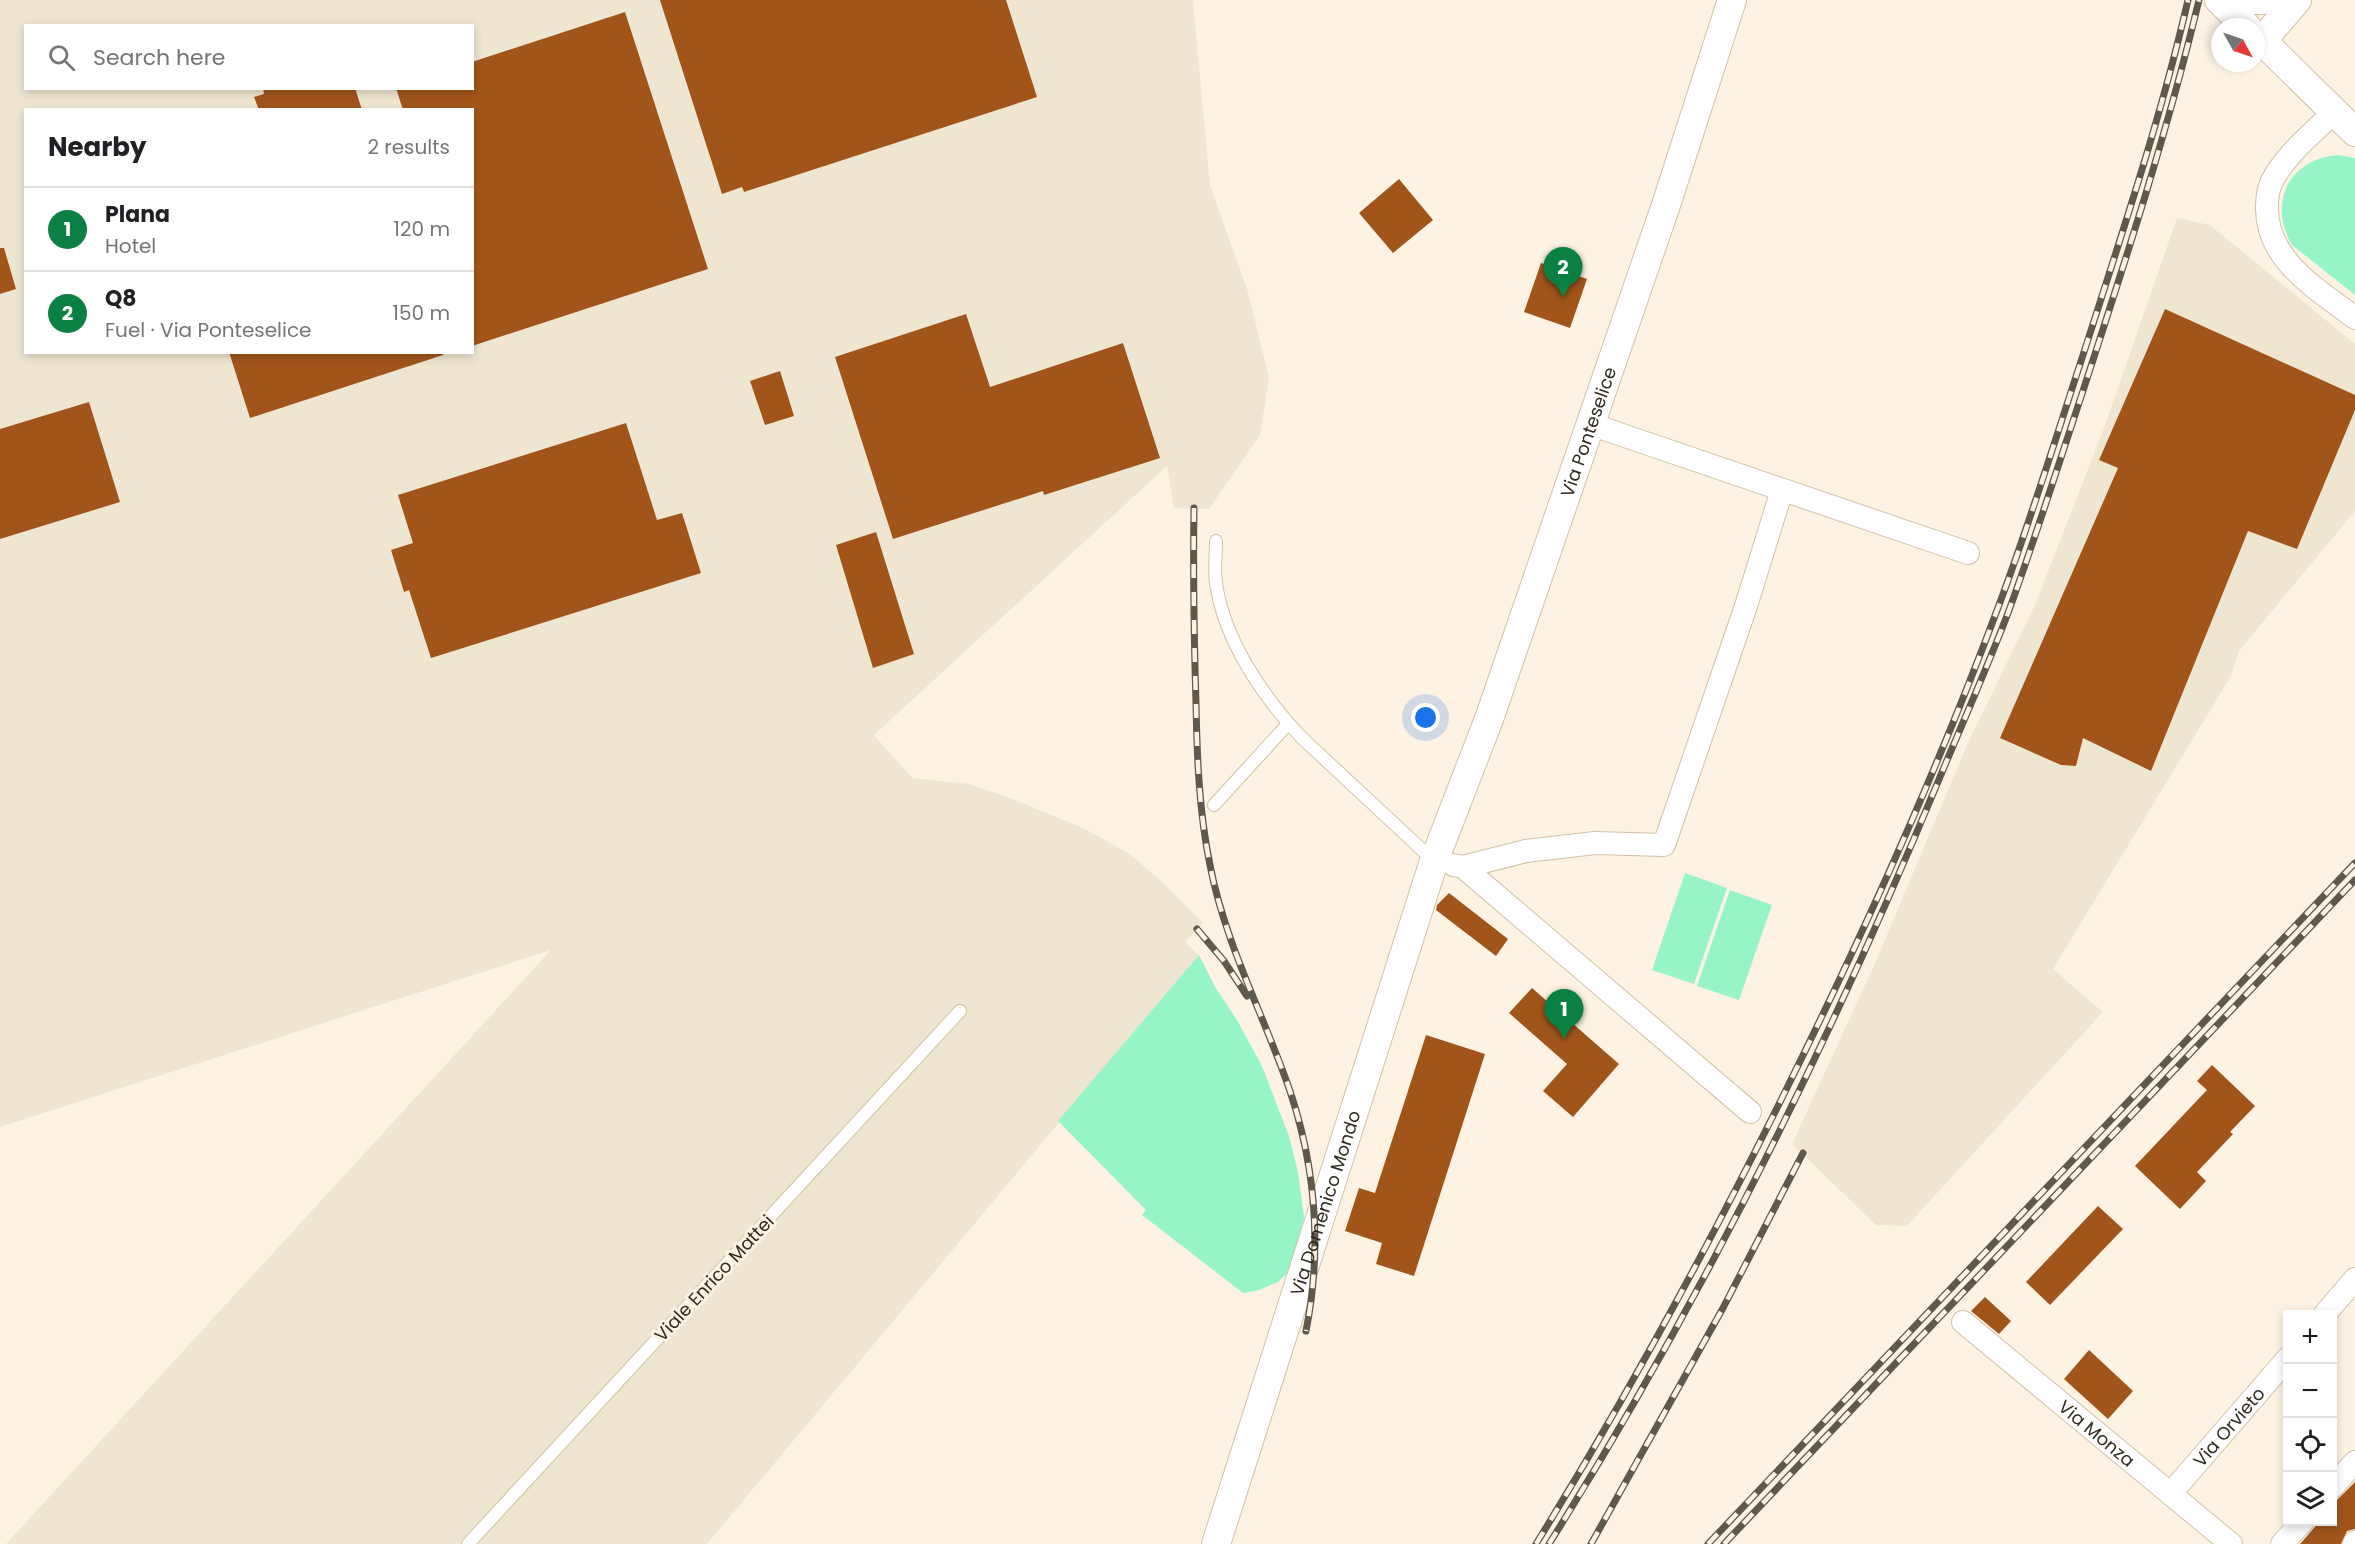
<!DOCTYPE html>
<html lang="en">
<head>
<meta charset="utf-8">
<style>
  body { margin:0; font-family:Poppins,sans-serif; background:#f6f6f6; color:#202124 }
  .controls { position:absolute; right:18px; bottom:18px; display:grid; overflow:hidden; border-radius:0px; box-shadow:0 3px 9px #0003 }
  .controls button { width:54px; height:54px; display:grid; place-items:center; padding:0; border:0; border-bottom:2px solid #e0e0e0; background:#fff; color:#202124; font:30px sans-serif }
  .compass { position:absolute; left:2211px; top:18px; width:54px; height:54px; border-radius:50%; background:#fff; box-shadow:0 3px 9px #0003; rotate:130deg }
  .you { position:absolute; left:1426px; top:718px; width:21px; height:21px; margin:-15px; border:4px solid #fff; border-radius:50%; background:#1a73e8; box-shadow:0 0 0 9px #1a73e833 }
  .badge { display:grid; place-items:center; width:39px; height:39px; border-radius:50%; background:#0b8043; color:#fff; font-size:20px; font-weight:700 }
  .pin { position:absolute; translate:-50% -50px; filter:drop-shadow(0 2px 3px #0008) }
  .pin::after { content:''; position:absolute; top:32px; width:21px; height:18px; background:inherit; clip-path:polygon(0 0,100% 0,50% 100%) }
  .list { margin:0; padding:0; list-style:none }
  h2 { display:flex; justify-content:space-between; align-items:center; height:78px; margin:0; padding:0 24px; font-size:26px }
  h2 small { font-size:20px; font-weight:400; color:#757577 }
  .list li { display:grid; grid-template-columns:39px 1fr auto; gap:18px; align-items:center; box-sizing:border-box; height:84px; padding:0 24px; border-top:2px solid #e0e0e0 }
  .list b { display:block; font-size:22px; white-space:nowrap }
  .list p { margin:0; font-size:20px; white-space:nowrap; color:#757577 }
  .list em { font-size:20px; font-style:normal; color:#757577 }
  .icon { flex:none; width:33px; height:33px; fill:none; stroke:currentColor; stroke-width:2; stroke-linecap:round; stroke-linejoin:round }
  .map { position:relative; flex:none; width:2355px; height:1544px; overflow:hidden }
  .search { position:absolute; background:#fff; box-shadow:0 3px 9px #0003; left:24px; top:24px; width:450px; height:66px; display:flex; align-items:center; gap:15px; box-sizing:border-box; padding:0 21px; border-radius:0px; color:#757577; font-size:22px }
  .panel { position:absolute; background:#fff; box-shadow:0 3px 9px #0003; left:24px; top:108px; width:450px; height:246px; border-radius:0px }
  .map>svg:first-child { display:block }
  .industrial { fill:#efe6d1; fill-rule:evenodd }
  .green { fill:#97f4c6 }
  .building { fill:#a1551b }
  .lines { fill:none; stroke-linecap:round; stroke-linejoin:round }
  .service-casing { stroke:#d2c0a6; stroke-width:14 }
  .minor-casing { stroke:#d2c0a6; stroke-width:24 }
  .tertiary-casing { stroke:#d2c0a6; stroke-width:30 }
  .service { stroke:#fff; stroke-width:12 }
  .minor { stroke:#fff; stroke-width:22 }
  .tertiary { stroke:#fff; stroke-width:28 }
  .rail-casing { stroke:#5f584c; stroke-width:7 }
  .rail { stroke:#fef3e3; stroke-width:4.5; stroke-dasharray:14; stroke-linecap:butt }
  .labels { text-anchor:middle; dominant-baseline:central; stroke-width:6; stroke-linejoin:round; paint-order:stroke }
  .street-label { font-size:18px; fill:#312b20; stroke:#fef3e3 }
</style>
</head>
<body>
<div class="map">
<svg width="2355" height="1544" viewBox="0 0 2355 1544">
  <rect width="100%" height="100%" fill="#fef3e3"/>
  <path class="industrial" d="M0 0H1193L1210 185 1248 292 1269 378 1260 435 1209 509 1174 508 1167 466 874 735 912 778 969 784 1013 799 1085 829 1128 853 1159 879 1203 923 1185 942 1199 955 707 1544H6L551 950 0 1127ZM26 26H472V88H26ZM26 110H472V352H26Z
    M2177 218 2210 225 2355 344V511L2239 651 2231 676 2053 969 2103 1012 1907 1226 1876 1225 1792 1144 1876 961 1967 745 2035 605 2104 428Z"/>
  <path class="green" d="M2338 155 2355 158V295L2292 245C2267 203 2289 159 2338 155Z
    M1685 873 1727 888 1694 984 1652 970Z
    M1730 890 1772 905 1739 1000 1697 986Z
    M1199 955 1215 987 1237 1020 1262 1066 1289 1136 1298 1172 1304 1217 1290 1271 1278 1282 1259 1290 1243 1293 1142 1215 1146 1210 1058 1121Z"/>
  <path class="building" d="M660 0H1006L1037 97 744 192 742 187 722 194Z
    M625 12 708 269 472 346V110H403L396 88H472V62Z
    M263 88H355L362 110H259L254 97 264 94Z
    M1399 179 1433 220 1393 253 1359 213Z
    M0 248H4L16 289 0 294Z
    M1541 263 1587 279 1570 328 1524 312Z
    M2165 309 2355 395V410L2297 549 2248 531 2151 771 2083 738 2076 766 2061 765 2000 738 2118 468 2099 460Z
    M966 314 990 387 1123 343 1160 458 1044 495 1043 491 893 539 835 357Z
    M229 352H443V355L250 418Z
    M780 371 794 416 765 425 750 381Z
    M89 402 120 502 0 539V429Z
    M626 423 657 520 682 513 701 573 431 658 409 590 404 592 391 550 413 543 398 495Z
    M876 532 914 654 873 668 836 545Z
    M1449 893 1508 939 1496 956 1436 910 1437 905Z
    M1532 988 1619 1064 1573 1117 1543 1091 1567 1064 1509 1013Z
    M1426 1035 1485 1054 1414 1276 1376 1264 1382 1243 1345 1231 1359 1188 1375 1193Z
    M2212 1065 2255 1106 2230 1132 2233 1134 2197 1172 2206 1181 2180 1209 2135 1166 2207 1090 2197 1081Z
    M2098 1206 2123 1229 2050 1305 2026 1282Z
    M1985 1297 2011 1321 1999 1334 1971 1311Z
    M2089 1350 2133 1391 2108 1419 2064 1379Z
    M2355 1482V1529L2347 1531 2341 1544H2300L2320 1521H2332V1505Z"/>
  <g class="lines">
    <g class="service-casing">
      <path id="service" d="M1216 541C1216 555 1214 569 1216 583 1224 640 1263 697 1302 738L1433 860
        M1214 805 1288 724
        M468 1544 960 1011"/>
    </g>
    <g class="minor-casing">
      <g id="minor">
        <path d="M2334 112C2313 133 2286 154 2272 181 2268 189 2267 198 2267 207 2266 260 2317 289 2355 318"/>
        <path d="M1590 424 1968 553"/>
        <path d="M1453 865 1463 867 1750 1112"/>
        <path d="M1463 867 1526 851 1595 843 1664 845 1746 606 1782 490"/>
        <path d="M2325 1314 2355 1279"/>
        <path id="s1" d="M1963 1322 2231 1544"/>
        <path d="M2332 1487 2355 1462"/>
        <path id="s2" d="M2171 1493 2288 1358"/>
        <path d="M2282 1544 2302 1522"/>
        <path d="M2354 1544 2355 1542"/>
      </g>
    </g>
    <g class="tertiary-casing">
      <g id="tertiary">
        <path d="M2219 0 2247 27"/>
        <path d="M2234 0H2264"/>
        <path d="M2256 35 2355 132"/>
        <path d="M2262 41 2297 0"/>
        <path id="s3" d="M1216 1544 1434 861 1489 719 1667 202 1732 0"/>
      </g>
    </g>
    <use href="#service" class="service"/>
    <use href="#minor" class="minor"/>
    <use href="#tertiary" class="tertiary"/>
    <g class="rail-casing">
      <path id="rail" d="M1194 508C1193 573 1194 638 1196 703 1197 757 1199 812 1210 865 1225 944 1264 1015 1290 1091 1316 1169 1322 1250 1306 1331
        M1197 929 1224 961 1247 996
        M1536 1544C1625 1400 1706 1251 1781 1100 1860 941 1934 779 1996 613 2029 526 2056 437 2085 349 2122 233 2161 118 2188 0
        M1549 1544C1701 1302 1831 1040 1940 777 1963 722 1987 668 2008 613 2034 542 2057 469 2081 397 2124 265 2167 134 2199 0
        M1591 1544 1723 1308 1803 1153
        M1708 1544 2355 863
        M1724 1544 2355 880"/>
    </g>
    <use href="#rail" class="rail"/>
  </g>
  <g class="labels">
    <g class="street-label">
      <text stroke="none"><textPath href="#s3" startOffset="1173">Via Ponteselice</textPath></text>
      <text stroke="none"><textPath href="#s3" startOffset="358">Via Domenico Mondo</textPath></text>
      <text transform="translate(714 1278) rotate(-47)">Viale Enrico Mattei</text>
      <text stroke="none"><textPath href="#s2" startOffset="88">Via Orvieto</textPath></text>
      <text stroke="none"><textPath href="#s1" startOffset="174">Via Monza</textPath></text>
    </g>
  </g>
</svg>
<div class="controls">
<button>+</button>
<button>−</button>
<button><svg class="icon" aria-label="locate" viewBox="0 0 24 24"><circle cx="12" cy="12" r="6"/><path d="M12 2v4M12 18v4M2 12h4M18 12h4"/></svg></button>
<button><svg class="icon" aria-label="layers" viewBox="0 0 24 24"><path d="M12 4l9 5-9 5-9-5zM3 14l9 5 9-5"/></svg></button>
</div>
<svg class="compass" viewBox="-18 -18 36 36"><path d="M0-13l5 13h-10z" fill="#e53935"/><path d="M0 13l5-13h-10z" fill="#757577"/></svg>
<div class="you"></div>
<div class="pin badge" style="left:1564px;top:1039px">1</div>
<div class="pin badge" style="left:1563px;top:297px">2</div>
<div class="search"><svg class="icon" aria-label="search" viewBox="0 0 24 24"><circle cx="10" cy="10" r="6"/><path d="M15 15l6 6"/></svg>Search here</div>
<section class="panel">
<h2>Nearby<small>2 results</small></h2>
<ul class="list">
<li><span class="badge">1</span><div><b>Plana</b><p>Hotel</p></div><em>120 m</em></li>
<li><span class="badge">2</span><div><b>Q8</b><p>Fuel · Via Ponteselice</p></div><em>150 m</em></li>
</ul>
</section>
</div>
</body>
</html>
